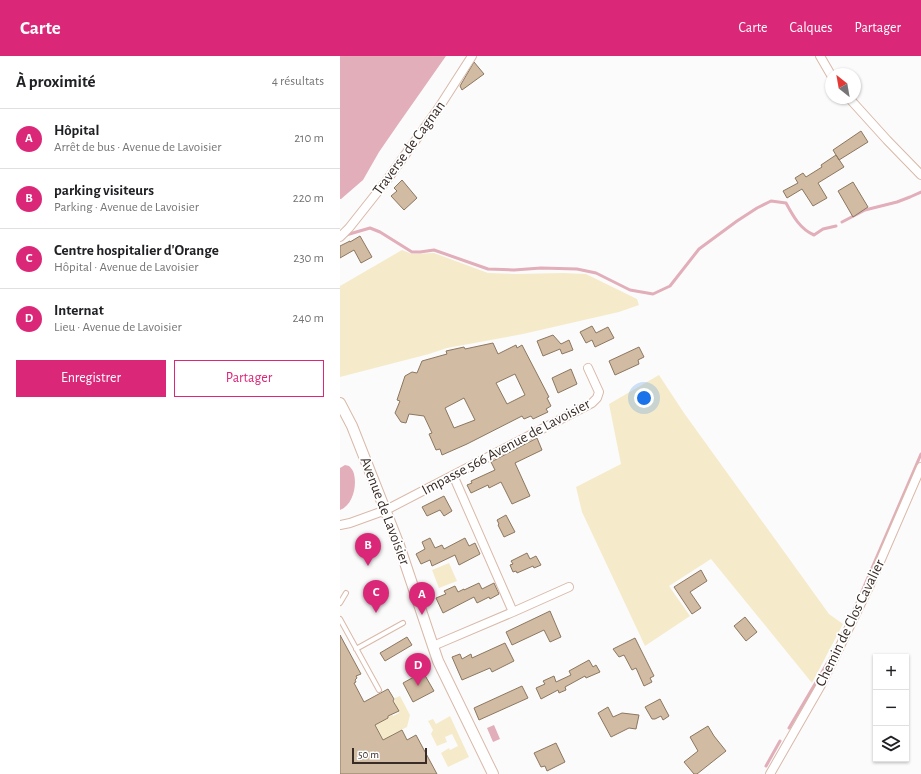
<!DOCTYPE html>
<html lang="fr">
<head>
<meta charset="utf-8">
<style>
  body { margin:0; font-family:"Alegreya Sans",sans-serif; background:#f6f6f6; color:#202124 }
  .controls { position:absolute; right:12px; bottom:12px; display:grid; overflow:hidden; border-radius:0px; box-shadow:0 1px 3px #0004 }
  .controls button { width:36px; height:36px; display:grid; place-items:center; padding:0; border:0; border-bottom:1px solid #e0e0e0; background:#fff; color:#202124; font:20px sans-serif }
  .compass { position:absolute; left:485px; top:12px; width:36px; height:36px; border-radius:50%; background:#fff; box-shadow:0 1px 3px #0004; rotate:329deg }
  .scale { position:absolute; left:12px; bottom:10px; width:75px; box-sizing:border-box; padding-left:4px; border:2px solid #392c26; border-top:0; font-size:11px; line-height:14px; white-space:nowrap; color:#392c26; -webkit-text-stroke:3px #fff; paint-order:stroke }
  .you { position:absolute; left:304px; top:342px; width:14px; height:14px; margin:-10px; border:3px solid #fff; border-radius:50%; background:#1a73e8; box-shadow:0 0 0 6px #1a73e833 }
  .badge { display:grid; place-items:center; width:26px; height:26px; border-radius:50%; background:#db2777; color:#fff; font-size:13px; font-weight:700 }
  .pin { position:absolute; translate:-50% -33px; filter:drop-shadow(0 1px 2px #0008) }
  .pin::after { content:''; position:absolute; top:21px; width:14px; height:12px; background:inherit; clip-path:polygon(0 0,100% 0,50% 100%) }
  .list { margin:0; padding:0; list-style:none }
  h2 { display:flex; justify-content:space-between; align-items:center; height:52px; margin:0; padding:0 16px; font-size:17px }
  h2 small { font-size:13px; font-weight:400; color:#757577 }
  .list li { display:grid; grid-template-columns:26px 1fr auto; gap:12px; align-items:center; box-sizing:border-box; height:60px; padding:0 16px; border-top:1px solid #e0e0e0 }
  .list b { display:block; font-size:15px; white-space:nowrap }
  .list p { margin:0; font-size:13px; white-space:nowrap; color:#757577 }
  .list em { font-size:13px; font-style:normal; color:#757577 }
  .actions { display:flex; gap:8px; padding:12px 16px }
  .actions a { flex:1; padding:9px 0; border:1px solid #db2777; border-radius:0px; text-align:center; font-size:14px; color:#db2777 }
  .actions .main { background:#db2777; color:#fff }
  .icon { flex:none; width:22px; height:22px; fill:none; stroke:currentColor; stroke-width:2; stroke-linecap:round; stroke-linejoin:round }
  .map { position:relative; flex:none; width:581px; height:718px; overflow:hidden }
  header { display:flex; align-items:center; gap:24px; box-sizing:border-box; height:56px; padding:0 20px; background:#db2777; color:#fff }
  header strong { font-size:19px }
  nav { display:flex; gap:22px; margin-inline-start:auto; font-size:14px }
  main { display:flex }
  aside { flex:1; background:#fff }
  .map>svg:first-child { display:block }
  .green { fill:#f5ebcb }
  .water { fill:#e1aeba }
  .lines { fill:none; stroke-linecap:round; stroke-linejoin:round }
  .stream { stroke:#e1aeba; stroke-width:3 }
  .building { fill:#d1bba2; stroke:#8c7760; fill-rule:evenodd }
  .service-casing { stroke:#d9b9a9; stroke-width:6 }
  .minor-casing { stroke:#d9b9a9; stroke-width:10 }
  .tertiary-casing { stroke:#d9b9a9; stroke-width:12 }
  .service { stroke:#fff; stroke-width:4 }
  .minor { stroke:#fff; stroke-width:8 }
  .tertiary { stroke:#fff; stroke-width:10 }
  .labels { text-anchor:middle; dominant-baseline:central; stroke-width:3.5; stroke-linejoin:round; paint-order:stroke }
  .street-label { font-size:15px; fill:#392c26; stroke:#fff }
</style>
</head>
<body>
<header>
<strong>Carte</strong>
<nav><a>Carte</a><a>Calques</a><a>Partager</a></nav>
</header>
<main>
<aside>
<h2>À proximité<small>4 résultats</small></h2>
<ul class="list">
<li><span class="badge">A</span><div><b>Hôpital</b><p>Arrêt de bus · Avenue de Lavoisier</p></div><em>210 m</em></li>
<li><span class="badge">B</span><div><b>parking visiteurs</b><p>Parking · Avenue de Lavoisier</p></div><em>220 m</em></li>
<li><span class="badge">C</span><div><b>Centre hospitalier d'Orange</b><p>Hôpital · Avenue de Lavoisier</p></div><em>230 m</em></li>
<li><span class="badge">D</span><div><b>Internat</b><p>Lieu · Avenue de Lavoisier</p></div><em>240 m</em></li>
</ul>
<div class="actions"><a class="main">Enregistrer</a><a>Partager</a></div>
</aside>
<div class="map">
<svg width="581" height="718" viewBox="0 0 581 718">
  <rect width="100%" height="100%" fill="#fbfbfb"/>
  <path class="green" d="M62 194 72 198 94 197 148 217 175 218 223 217 246 218 297 243 299 249 279 256 183 278 107 292 89 298 0 321V230Z
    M319 319 344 357 489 558 503 568 472 627 371 503 329 530 350 560 305 590 297 573 242 456 236 431 281 408 269 348Z
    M109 507 117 525 99 532 92 514Z
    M60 640 70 659 67 671 51 679 56 689 48 693 36 669 48 662 51 656 53 660 59 657 54 645 55 642Z
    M110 660 129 701 108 711 101 697 109 692 110 694 118 690 112 678 105 681 107 686 97 690 91 678 93 674 88 665 93 663 96 668Z"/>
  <path class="water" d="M0 0H106L59 67 39 96 23 124 1 143H0Z
    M5 409 9 410C11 412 13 414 14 418 17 430 13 449 0 454V412Z
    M154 669 160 683 153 686 147 672Z"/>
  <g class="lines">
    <path class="stream" d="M502 166 525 154 557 146 570 141 581 136
      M6 179 30 172 40 176 72 196H80L94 194 148 213 174 214 201 212 237 213 256 217 290 234 313 238 330 230 359 193 397 165 417 152 431 145 446 147C453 160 460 173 474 179L483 173 496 170
      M517 547 581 398
      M449 672 488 606
      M426 710 440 685"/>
  </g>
  <path class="building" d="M134 6 144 18 122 34 120 30Z
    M521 75 528 86 499 104 493 94Z
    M496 99 504 111 478 127 487 142 473 150 462 133 447 142 443 135 458 127 455 122 463 117 466 121 482 111 481 109Z
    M62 124 77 142 64 154 51 140 57 135 54 132Z
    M513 126 528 151 513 161 498 135Z
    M20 180 32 201 21 207 14 194 0 202V190L10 185V186Z
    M252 270 256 277 268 271 274 282 255 291 252 284 246 287 240 276Z
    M213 279 221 288 229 284 233 294 222 298 220 293 203 300 197 285Z
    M153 287 158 298 176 289 177 292 182 289 209 341 207 342 211 350 206 353 208 356 193 363 191 360 184 363 182 360 127 388 102 399 100 393 96 394 89 378 92 377 84 360 69 358 66 367 61 366 55 357 60 345 57 344 65 320 72 316 77 317 82 305 107 298 106 295 124 291 125 293ZM175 318 185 339 167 348 156 327ZM124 342 135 364 114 372 105 352Z
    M299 291 304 301 298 304 299 308 275 319 269 305Z
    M231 313 237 328 218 337 212 322Z
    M197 382 202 394 175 407 190 440 172 448 161 426 149 432 148 429 131 437 127 429 132 427 131 425 155 414 151 406Z
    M104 440 112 455 104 460 100 454 87 460 82 451Z
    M166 459 175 476 164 481 158 469 159 468 157 464Z
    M90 482 95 492 102 489 104 493 125 482 129 490 135 487 140 498 119 509 115 499 92 510 90 504 81 508 76 498 85 493 82 486Z
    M187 497 190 503 196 500 201 509 194 512 193 510 177 517 176 515 173 516 170 509 173 508 171 505Z
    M361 514 367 525 350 536 361 552 352 558 334 531Z
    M139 527 142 533 154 527 159 538 150 543 149 541 137 547 134 541 103 557 96 542 106 538 104 535 115 530 118 536 124 533V534Z
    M210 555 221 581 210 586 204 574 172 589 166 576Z
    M405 561 417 576 406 585 394 570Z
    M0 579 21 618 16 620 17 622 15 624 16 626 14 627 24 646 48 633 54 643 53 645 59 655 48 660V662L35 669 43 684 62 674 67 684 76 679 97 718H0Z
    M67 581 72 589 45 605 40 597Z
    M295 582 314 620 310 622 312 626 304 630 296 612 292 614 284 599 279 601 273 593Z
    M165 587 174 605 152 616 150 612 122 624 112 601 120 598 122 603 131 598 132 602Z
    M249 604 253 611 256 609 260 616 246 622 245 620 225 631 226 634 219 637 218 634 201 643 196 632 205 628 203 625 214 620 216 626 231 619 229 615Z
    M83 616 94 635 73 646 63 627Z
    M182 630 188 642 139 664 134 652Z
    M320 643 329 660 323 664 321 660 315 663H312L305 651Z
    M268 651 273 661 282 657 299 659 296 673 289 672 271 681 258 657Z
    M368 670 374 680 386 695 357 718H354L344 706 358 695 350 681Z
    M216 687 225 706 207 715 205 710 201 711 194 697Z"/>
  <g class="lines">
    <g class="service-casing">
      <path id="service" d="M0 547 6 537
        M0 563 39 634
        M16 593 63 567"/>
    </g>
    <g class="minor-casing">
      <path id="minor" d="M480 0 491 19
        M509 42 547 84 581 119
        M0 181 9 172 47 124 98 53 132 0
        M0 469 10 467 46 454 252 347 257 342 259 336 248 312
        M173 556 229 531
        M93 590 173 556 113 419
        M430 718 481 629 529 531 581 411"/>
    </g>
    <g class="tertiary-casing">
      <path id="tertiary" d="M0 347 12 370 59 489 98 605 153 718"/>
    </g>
    <use href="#service" class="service"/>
    <use href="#minor" class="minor"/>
    <use href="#tertiary" class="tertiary"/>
  </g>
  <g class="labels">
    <g class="street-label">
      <text transform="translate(69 92) rotate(-54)">Traverse de Cagnan</text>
      <text transform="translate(166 391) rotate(-28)">Impasse 566 Avenue de Lavoisier</text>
      <text transform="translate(45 455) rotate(69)">Avenue de Lavoisier</text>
      <text transform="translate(510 567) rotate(-64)">Chemin de Clos Cavalier</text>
    </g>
  </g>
</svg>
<div class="controls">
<button>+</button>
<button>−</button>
<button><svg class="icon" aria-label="layers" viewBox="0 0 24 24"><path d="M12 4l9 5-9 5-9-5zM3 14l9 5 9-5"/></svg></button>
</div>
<svg class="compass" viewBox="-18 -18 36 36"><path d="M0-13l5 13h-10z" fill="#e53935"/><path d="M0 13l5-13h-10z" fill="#757577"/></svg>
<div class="scale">50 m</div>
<div class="you"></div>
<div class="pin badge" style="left:82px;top:559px">A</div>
<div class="pin badge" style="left:28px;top:510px">B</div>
<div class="pin badge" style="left:36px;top:557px">C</div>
<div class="pin badge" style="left:78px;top:630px">D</div>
</div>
</main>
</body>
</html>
